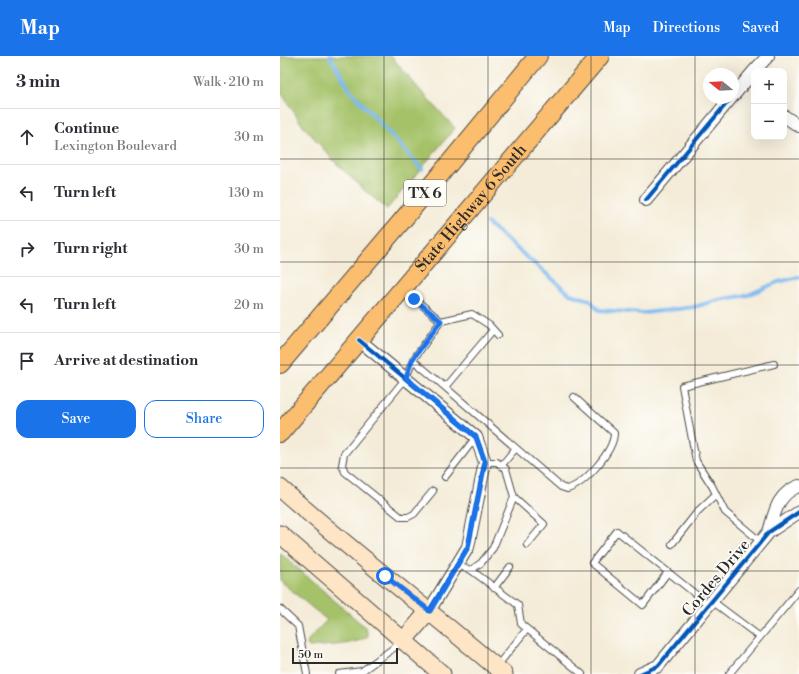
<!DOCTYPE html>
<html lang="en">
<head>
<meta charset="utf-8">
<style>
  body { margin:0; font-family:"Libre Bodoni",serif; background:#f2f2f3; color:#2b2b33 }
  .controls { position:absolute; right:12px; top:12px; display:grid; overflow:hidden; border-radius:8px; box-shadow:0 4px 16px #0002 }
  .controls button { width:36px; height:36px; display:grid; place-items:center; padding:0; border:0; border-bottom:1px solid #e1e1e2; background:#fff; color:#2b2b33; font:20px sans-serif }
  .compass { position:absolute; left:423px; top:12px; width:36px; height:36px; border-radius:50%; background:#fff; box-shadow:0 4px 16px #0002; rotate:288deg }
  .scale { position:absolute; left:12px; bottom:10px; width:106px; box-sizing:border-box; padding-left:4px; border:2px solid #2b2b2b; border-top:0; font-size:11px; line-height:14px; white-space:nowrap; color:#2b2b2b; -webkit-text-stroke:3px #fdfcf7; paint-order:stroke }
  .stop { position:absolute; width:12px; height:12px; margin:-9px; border:3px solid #1a73e8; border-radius:50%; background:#fff }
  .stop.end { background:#1a73e8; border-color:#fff; box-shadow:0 1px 4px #0008 }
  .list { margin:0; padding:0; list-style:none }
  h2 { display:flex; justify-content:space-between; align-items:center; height:52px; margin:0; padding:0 16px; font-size:17px }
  h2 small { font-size:13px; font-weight:400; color:#7c7c81 }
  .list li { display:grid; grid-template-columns:26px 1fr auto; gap:12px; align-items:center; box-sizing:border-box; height:56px; padding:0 16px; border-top:1px solid #e1e1e2 }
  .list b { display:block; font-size:15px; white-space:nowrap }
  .list p { margin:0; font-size:13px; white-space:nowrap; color:#7c7c81 }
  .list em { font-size:13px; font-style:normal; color:#7c7c81 }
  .actions { display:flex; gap:8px; padding:12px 16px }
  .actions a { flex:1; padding:9px 0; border:1px solid #1a73e8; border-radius:12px; text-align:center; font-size:14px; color:#1a73e8 }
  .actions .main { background:#1a73e8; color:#fff }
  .icon { flex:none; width:22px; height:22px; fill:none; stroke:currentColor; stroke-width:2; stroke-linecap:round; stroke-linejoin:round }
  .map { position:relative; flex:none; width:519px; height:618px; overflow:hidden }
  header { display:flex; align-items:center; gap:24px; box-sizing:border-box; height:56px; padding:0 20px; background:#1a73e8; color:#fff }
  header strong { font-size:19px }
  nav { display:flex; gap:22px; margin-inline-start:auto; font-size:14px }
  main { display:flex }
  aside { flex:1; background:#fff }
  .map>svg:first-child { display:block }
  .green { fill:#a5c269; stroke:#68764a }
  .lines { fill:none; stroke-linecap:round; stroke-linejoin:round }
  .stream { stroke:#7ebaf1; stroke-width:4 }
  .lane-casing { stroke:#494845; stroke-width:8 }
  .street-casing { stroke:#494845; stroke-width:14 }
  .secondary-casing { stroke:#494845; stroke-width:19 }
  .primary-casing { stroke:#494845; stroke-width:20 }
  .lane { stroke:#fff; stroke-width:6 }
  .street { stroke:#fff; stroke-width:12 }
  .secondary { stroke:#fde5c5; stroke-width:17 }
  .primary { stroke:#fbbd6e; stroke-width:18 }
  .cycleway-casing { stroke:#fdfcf7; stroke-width:6 }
  .cycleway { stroke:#0057b8; stroke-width:4 }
  .route { stroke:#1a73e8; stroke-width:5 }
  .grid { fill:none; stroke:#2b2b2b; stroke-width:1; stroke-opacity:0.55 }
  .labels { text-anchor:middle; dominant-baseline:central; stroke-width:3.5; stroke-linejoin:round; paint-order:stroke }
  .shield { fill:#fdfcf7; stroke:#6a6a68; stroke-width:1 }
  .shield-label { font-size:15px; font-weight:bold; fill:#2b2b2b }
  .street-label { font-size:16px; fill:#2b2b2b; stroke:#fdfcf7 }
</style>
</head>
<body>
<header>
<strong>Map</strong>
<nav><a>Map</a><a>Directions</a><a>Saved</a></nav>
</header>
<main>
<aside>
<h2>3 min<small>Walk · 210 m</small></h2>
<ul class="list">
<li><svg class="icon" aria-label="ahead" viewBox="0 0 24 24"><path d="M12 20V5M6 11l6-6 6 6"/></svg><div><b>Continue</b><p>Lexington Boulevard</p></div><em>30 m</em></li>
<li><svg class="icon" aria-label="left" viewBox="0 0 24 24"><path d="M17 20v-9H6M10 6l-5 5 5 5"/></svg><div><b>Turn left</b></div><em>130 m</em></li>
<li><svg class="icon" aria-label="right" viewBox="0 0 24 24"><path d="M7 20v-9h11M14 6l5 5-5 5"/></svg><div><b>Turn right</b></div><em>30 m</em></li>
<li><svg class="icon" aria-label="left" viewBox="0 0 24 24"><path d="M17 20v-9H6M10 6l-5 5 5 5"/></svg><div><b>Turn left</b></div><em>20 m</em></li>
<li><svg class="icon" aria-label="arrive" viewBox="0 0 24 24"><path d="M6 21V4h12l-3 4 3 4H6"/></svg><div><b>Arrive at destination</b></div></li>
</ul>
<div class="actions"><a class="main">Save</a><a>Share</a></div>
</aside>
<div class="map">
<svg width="519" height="618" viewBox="0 0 519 618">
  <rect width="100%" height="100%" fill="#fdfcf7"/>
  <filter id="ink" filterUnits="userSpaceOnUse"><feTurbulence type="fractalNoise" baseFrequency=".025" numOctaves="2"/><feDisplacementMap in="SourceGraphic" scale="8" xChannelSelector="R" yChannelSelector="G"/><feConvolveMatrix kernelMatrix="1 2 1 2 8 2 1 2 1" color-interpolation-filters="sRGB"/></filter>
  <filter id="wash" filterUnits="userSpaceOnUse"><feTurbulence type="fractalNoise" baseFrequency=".012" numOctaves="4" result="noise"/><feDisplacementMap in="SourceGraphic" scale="16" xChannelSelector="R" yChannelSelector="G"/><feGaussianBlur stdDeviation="0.9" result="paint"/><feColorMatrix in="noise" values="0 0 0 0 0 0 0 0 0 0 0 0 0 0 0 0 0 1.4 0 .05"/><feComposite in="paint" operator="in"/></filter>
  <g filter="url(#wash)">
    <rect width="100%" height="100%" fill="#f4ecd8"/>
    <path class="green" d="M0 0H111L139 33 175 72 107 153 83 133 54 105 21 67 0 35Z
      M0 497 86 572 88 580C75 590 46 589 29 591L27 589 29 583 47 564 0 525Z"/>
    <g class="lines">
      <path class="stream" d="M50 0 70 34 142 113
        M207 167 290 238 310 244 319 254 364 257 414 251 438 244 468 239 498 226 519 221"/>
    </g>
  </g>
  <g filter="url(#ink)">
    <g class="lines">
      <g class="lane-casing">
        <path id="lane" d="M124 234 161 265 133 304 126 322 64 398 62 409 65 416 121 461H128L134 458 153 435
          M161 265 192 258 209 269 218 279
          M133 304 165 331 213 274
          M165 331 281 431 287 433C304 429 334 395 334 377L294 341
          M221 410 236 392
          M165 421 196 381
          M234 441 264 468 247 489
          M481 486 445 456 432 430 416 405 402 330 494 308
          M392 488 418 455 436 438
          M176 509 191 514 201 507 213 492 234 441 226 413 217 406H205
          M191 514 238 549 241 568 302 618
          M388 516 363 549 312 507 337 475 429 549
          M214 532 230 511
          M432 545 480 581 519 534
          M0 553 18 570 27 618
          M217 610 247 573
          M59 618 82 615 122 586
          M449 618 480 581"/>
      </g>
      <g class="street-casing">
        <path id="street" d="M474 15 488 0
          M453 40 474 15
          M504 60 519 70
          M366 144 451 42
          M79 284 196 381 205 406 188 491 149 555
          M489 476C495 456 497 438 519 430
          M360 618 378 610 489 476 519 456"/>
      </g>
      <g class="secondary-casing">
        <path id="secondary" d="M0 432C73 496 150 555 224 618
          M0 478 162 618
          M124 584 149 555"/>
      </g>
      <g class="primary-casing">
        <g id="primary">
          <path d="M0 308 121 166 258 0"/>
          <path id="s1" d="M0 377 320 0"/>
        </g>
      </g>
      <use href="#lane" class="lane"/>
      <use href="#street" class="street"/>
      <use href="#secondary" class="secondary"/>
      <use href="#primary" class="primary"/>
      <g class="cycleway-casing">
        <path id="cycleway" d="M366 144 451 42
          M79 284 196 381 205 406 188 491 149 555
          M360 618 378 610 489 476 519 456"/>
      </g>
      <use href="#cycleway" class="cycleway"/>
    </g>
  </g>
  <g class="lines" filter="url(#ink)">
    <path class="route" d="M105 520 150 555 188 491 205 406 196 381 126 322 132 304 161 265 134 243"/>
  </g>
  <path class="grid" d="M104 0V618M208 0V618M311 0V618M415 0V618M0 103H519M0 206H519M0 309H519M0 412H519M0 515H519"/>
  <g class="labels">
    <rect class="shield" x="124" y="124" width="42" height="26" rx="3"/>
    <g class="shield-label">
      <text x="145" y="137">TX 6</text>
    </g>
    <g class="street-label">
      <text stroke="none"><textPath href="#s1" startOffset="295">State Highway 6 South</textPath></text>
      <text transform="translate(436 522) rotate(-50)">Cordes Drive</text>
    </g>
  </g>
</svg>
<div class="controls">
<button>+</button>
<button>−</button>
</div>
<svg class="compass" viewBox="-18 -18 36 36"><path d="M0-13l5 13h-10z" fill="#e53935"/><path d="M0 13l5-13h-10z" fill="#7c7c81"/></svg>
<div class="scale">50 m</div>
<div class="stop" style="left:105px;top:520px"></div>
<div class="stop end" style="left:134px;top:243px"></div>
</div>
</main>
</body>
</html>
